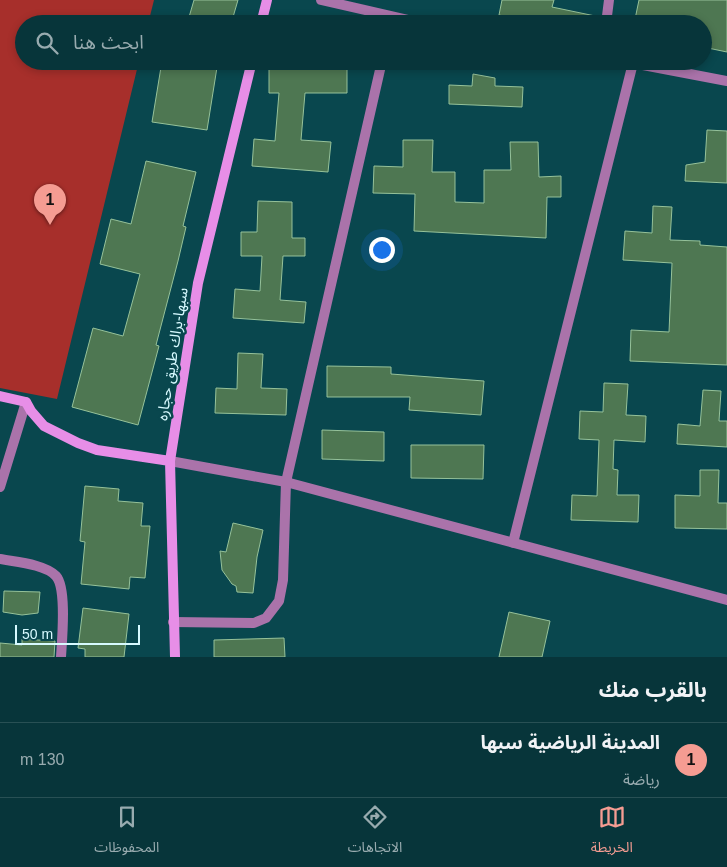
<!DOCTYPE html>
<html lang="ar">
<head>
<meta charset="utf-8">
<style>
  body { margin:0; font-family:Arial,"Noto Sans Arabic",sans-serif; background:#154045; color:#f1f3f6; direction:rtl }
  .scale { position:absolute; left:15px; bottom:12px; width:125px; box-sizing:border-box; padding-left:5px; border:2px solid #d7faff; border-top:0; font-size:14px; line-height:18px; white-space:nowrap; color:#d7faff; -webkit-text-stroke:4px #09474e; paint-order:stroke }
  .you { position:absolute; left:381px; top:249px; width:18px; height:18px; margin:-12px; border:4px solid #fff; border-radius:50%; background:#1a73e8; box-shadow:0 0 0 8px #1a73e833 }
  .badge { display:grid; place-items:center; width:32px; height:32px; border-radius:50%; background:#f59c92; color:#111; font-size:16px; font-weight:700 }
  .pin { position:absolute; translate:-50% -41px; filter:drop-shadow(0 1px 2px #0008) }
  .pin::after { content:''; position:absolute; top:26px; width:18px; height:15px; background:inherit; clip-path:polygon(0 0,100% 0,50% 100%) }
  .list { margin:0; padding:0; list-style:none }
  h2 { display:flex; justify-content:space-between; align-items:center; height:65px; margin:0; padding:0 20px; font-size:21px }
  h2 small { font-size:16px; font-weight:400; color:#98abaf }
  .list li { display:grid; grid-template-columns:32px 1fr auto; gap:15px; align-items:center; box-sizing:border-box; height:75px; padding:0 20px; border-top:1px solid #285054 }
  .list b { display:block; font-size:19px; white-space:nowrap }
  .list p { margin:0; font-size:16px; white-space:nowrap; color:#98abaf }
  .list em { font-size:16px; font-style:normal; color:#98abaf }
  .icon { flex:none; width:28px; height:28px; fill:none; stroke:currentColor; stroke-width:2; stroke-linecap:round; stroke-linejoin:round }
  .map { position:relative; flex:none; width:727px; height:657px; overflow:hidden; direction:ltr }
  .search { position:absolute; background:#07353a; box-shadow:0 2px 8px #0003; left:15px; right:15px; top:15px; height:55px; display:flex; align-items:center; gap:12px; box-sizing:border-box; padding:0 18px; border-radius:28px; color:#98abaf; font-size:19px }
  .sheet { height:140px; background:#07353a }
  nav { display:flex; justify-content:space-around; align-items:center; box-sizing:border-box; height:70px; border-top:1px solid #285054; background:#07353a; font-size:14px; color:#98abaf }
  nav a { display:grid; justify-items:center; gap:2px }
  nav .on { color:#f59c92 }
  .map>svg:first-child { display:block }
  .grass { fill:#a72f2b }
  .building { fill:#4e7752; stroke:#96c29a }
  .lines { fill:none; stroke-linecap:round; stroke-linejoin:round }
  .street { stroke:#aa73aa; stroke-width:10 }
  .secondary { stroke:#e78ee7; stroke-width:10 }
  .labels { text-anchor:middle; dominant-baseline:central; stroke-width:5; stroke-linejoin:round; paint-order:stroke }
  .street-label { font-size:15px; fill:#d7faff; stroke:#09474e }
</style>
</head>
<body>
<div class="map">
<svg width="727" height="657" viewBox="0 0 727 657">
  <rect width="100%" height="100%" fill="#09474e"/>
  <path class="grass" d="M0 0H154L148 24H24V61H139L57 399 0 388Z"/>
  <path class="building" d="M194 0H238L231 24H187Z
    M502 0H554L552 7 600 17 599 24H540L499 15Z
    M639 0H727V52L703 47V24H634Z
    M162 61H218L207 130 152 122Z
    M269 61 347 62V93H305L301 140 331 142 328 172 252 166 254 139 275 141 279 93H269Z
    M473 74 495 78V86L523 87 522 107 449 104V85L472 86Z
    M707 130 727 131V183L685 181 686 165 705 162Z
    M403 140H433L432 172H455V202L484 203V170H511L510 142H538L539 177 561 176V197H547L546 238 414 231 415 194 373 193 374 166 403 167Z
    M146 161 196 172 183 226 186 227 178 261 156 345 159 346 138 425 72 407 93 328 123 336 140 274 100 264 111 219 131 224Z
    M258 201 292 202V238H305V256H283L280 300 306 302 304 323 233 318 235 289 260 291 262 256H241V232H257Z
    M653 206 672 207 670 240 700 241V245L727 247V365L630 361 631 330 669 332 672 263 623 260 625 231 652 233Z
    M238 353 263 354 261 388 287 389 286 415 215 413 216 388 237 389Z
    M327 366 391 367V374L484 381 481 415 409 410 410 397H327Z
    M604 383 628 384 626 415 646 416 645 442 614 440 613 469 618 470 617 495H639L638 522 571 520 572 495 597 496 599 440 579 439 580 411 603 412Z
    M703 390 721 391 719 421H727V447L677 444 678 424 700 426Z
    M322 430 384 432V461L322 459Z
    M411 445H484L483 479 411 478Z
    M700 470H719L718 503H727V529L675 528V495L700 496Z
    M85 486 119 489 118 501 143 503 141 526H150L145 578 130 577 129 589 81 584 85 542 80 541Z
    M233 523 263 530 257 557 253 593 237 592 236 586 232 584 222 570 220 551 226 552Z
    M4 591 40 592 38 613 22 615 3 612Z
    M83 608 129 614 124 657H85V649L78 648Z
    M509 612 550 621 542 657H499Z
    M284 638 285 657H214V640Z
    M22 639 55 641 54 657H0V643L22 645Z"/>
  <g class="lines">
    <path class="street" d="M321 0 426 24
      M606 24 609 0
      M622 61 727 81
      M170 461 286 482 727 600
      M0 487 26 402
      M513 543 633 63
      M0 559C15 562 45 564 56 576 67 588 62 640 61 657
      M173 622 254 623 266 618 279 601 283 580 286 482 382 61"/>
    <path class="secondary" d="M261 24 267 0
      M0 396 26 402 31 411 44 426 78 443 97 450 170 461
      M175 657 170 461 198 283 252 61"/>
  </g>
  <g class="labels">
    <g class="street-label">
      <text transform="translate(172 354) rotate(-81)">سبها-براك طريق حجاره</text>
    </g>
  </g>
</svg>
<div class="scale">50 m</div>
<div class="you"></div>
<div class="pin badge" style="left:50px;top:225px">1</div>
<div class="search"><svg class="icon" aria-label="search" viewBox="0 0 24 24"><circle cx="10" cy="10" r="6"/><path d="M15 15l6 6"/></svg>ابحث هنا</div>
</div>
<section class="sheet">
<h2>بالقرب منك<small></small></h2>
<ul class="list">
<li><span class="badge">1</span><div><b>المدينة الرياضية سبها</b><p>رياضة</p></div><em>130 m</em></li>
</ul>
</section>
<nav>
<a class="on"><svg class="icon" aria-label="map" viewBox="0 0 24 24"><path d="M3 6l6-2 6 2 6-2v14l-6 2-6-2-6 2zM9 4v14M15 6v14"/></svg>الخريطة</a>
<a><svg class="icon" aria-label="directions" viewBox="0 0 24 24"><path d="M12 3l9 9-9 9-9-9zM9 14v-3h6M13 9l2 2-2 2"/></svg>الاتجاهات</a>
<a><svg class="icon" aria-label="saved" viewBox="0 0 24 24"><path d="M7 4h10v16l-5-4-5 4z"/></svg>المحفوظات</a>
</nav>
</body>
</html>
